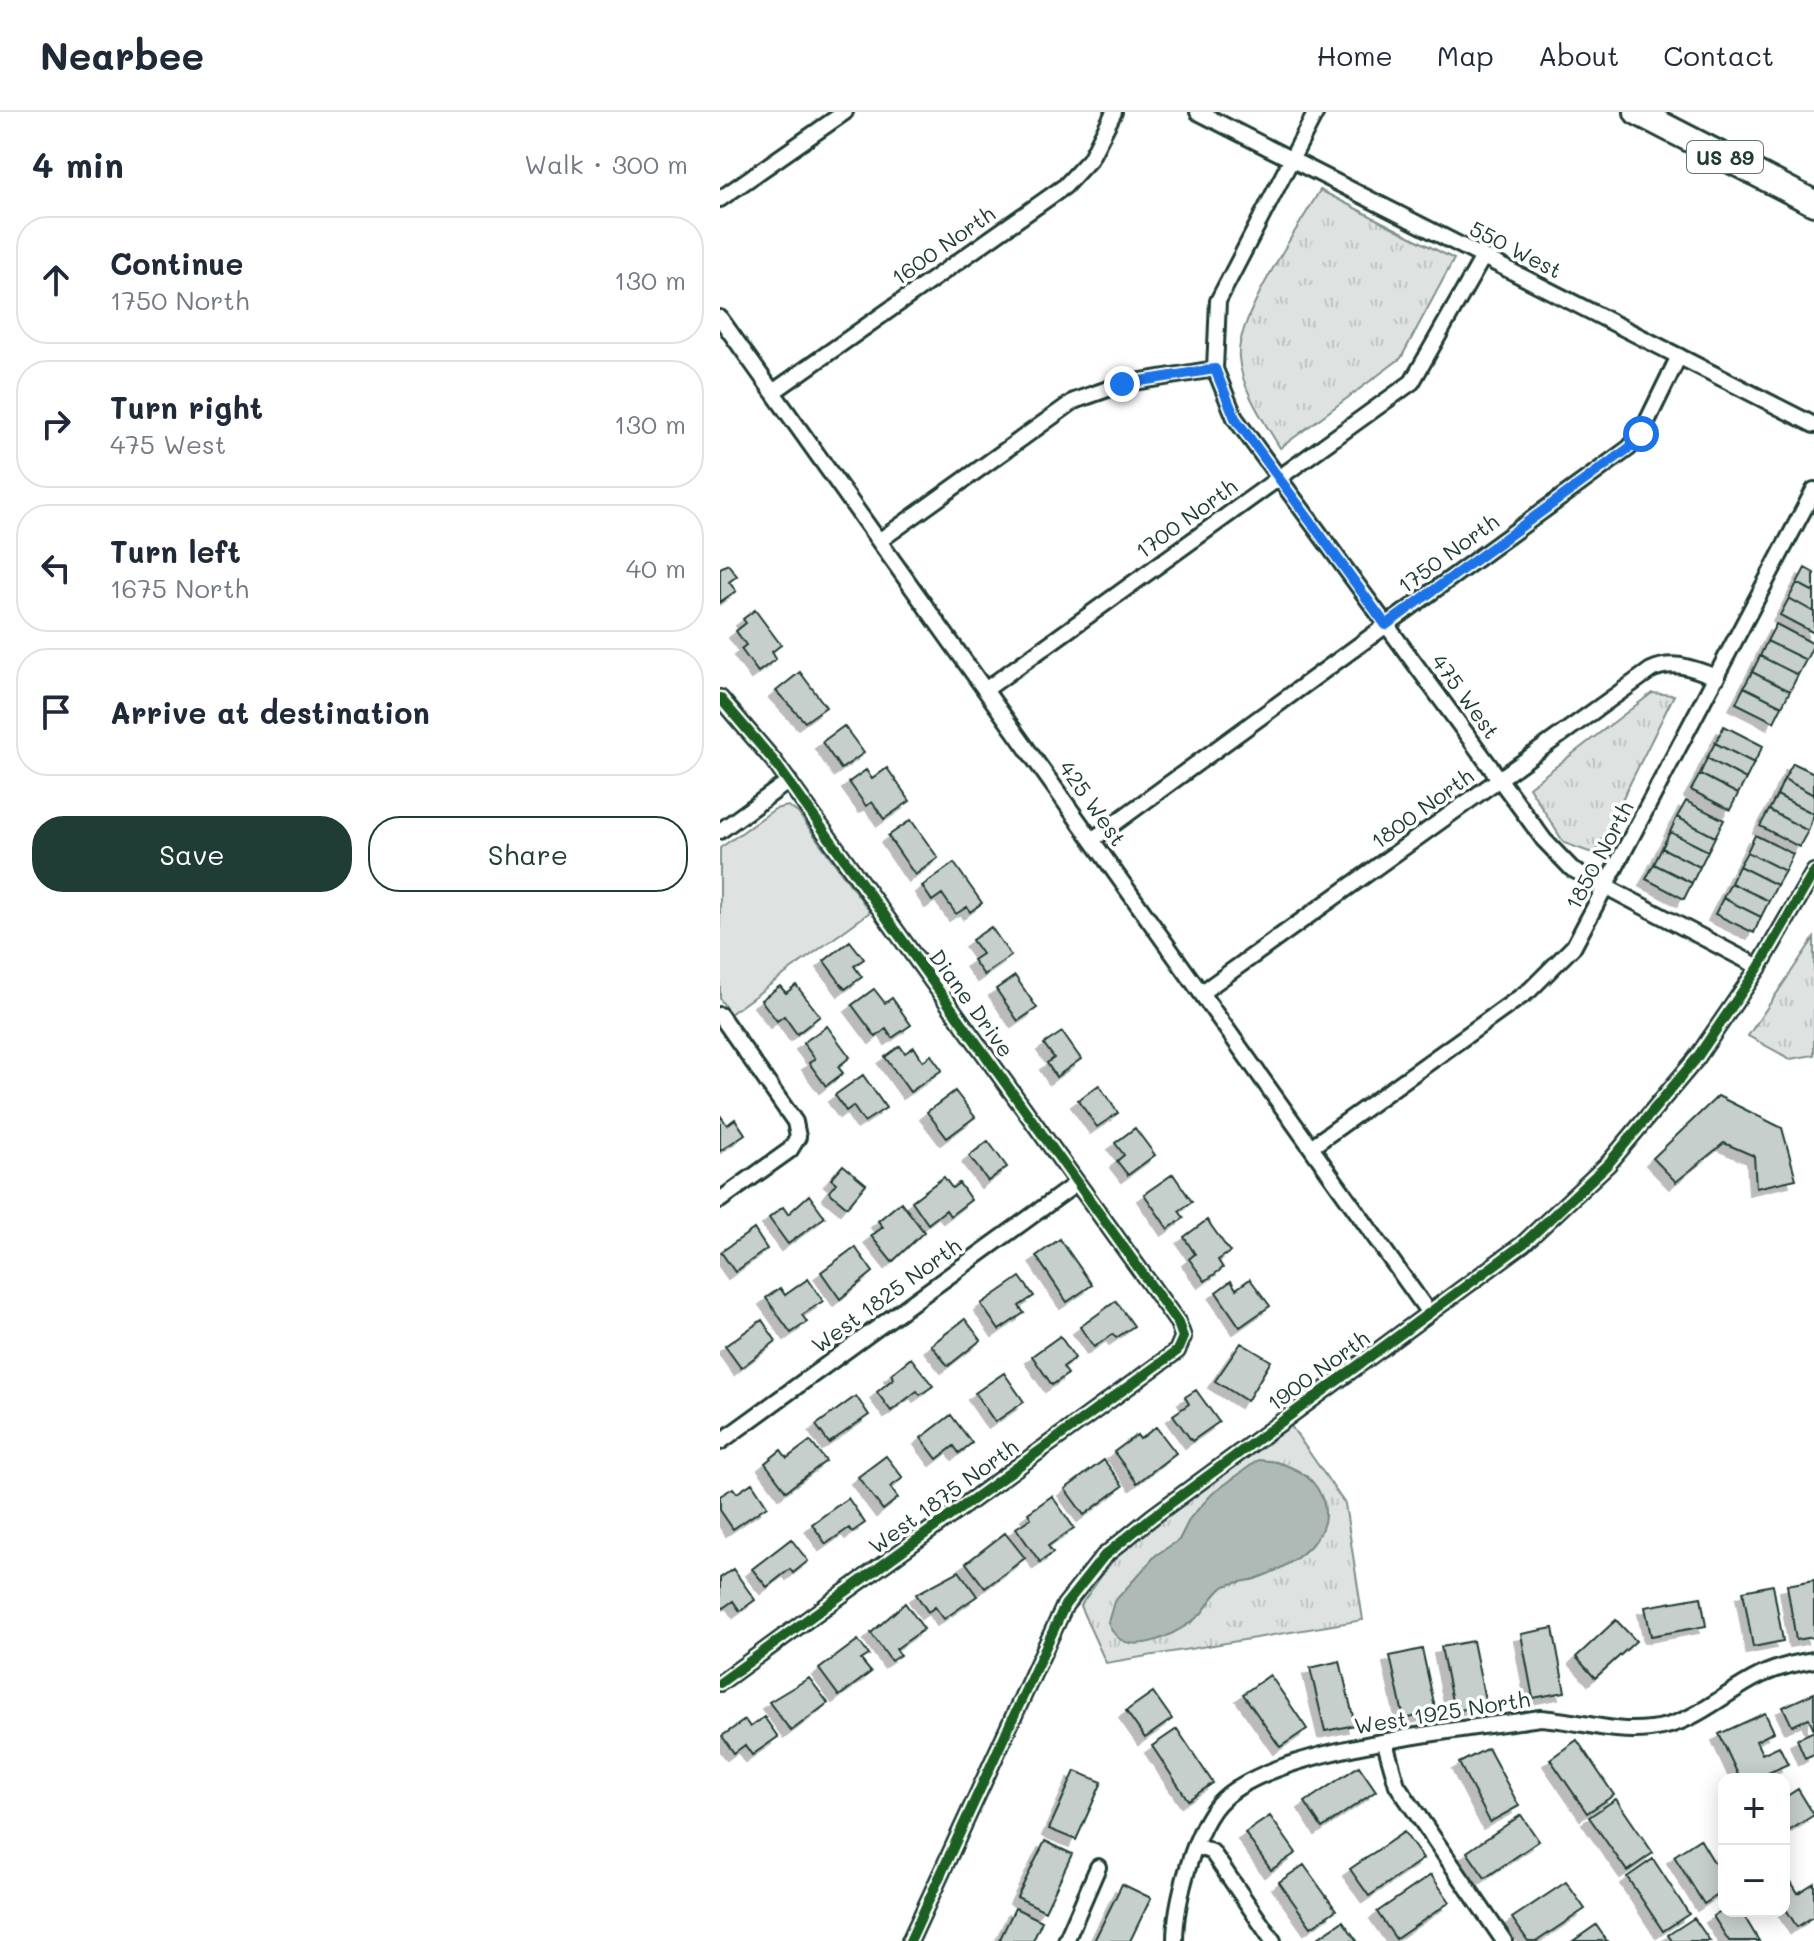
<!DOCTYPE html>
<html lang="en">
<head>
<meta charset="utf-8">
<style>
  body { margin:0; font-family:Mali,sans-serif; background:#f2f2f3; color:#1f2937 }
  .controls { position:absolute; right:24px; bottom:24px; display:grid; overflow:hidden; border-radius:16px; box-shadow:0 4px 20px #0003 }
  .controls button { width:72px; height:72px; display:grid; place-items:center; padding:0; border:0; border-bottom:2px solid #e0e1e3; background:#fff; color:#1f2937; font:40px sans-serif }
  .stop { position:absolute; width:24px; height:24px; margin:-18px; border:6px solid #1a73e8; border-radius:50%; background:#fff }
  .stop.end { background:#1a73e8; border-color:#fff; box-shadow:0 2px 8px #0008 }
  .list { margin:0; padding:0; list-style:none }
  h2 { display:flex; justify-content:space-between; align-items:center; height:104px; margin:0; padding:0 32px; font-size:34px }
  h2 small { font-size:26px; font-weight:400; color:#747a83 }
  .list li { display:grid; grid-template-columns:52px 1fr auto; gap:24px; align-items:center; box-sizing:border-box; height:128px; margin:0 16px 16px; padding:0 16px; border:2px solid #e0e1e3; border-radius:32px }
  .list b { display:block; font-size:30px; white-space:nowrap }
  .list p { margin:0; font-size:26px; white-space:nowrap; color:#747a83 }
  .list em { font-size:26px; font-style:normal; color:#747a83 }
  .actions { display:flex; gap:16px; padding:24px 32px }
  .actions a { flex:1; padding:18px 0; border:2px solid #1f3d34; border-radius:32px; text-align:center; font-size:28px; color:#1f3d34 }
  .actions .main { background:#1f3d34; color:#fff }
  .icon { flex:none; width:44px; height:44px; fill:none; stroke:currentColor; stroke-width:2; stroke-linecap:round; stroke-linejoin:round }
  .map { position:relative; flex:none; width:1094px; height:1829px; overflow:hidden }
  header { display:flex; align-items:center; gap:48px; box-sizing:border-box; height:112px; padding:0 40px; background:#fff; border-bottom:2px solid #e0e1e3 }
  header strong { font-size:38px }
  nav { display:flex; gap:44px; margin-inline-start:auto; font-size:28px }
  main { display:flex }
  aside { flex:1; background:#fff }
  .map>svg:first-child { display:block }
  .grass { fill:#dee3e2; stroke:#7e908b; stroke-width:2 }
  .park { fill:url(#park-tufts); stroke:#7e908b; stroke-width:2 }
  .water { fill:#afbab7; stroke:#758883; stroke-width:2 }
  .building { fill:#c7cfcc; stroke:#1f3d34; stroke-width:2; filter:url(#shadow) }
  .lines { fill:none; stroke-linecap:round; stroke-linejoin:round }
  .minor-casing { stroke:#1f3d34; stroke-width:20 }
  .primary-casing { stroke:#1f3d34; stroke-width:30 }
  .minor { stroke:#fff; stroke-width:14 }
  .primary { stroke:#fff; stroke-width:24 }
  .cycleway-casing { stroke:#fff; stroke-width:15 }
  .cycleway { stroke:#1b5e20; stroke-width:10 }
  .route { stroke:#1a73e8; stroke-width:10 }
  .labels { text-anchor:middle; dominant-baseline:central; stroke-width:7; stroke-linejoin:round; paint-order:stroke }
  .shield { fill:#fff; stroke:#627771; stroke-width:2 }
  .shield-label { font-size:20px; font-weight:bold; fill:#1f3d34 }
  .street-label { font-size:22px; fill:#1f3d34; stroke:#fff }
</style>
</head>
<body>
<header>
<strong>Nearbee</strong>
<nav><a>Home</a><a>Map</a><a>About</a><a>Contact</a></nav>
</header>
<main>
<aside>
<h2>4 min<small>Walk · 300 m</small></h2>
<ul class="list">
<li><svg class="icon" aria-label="ahead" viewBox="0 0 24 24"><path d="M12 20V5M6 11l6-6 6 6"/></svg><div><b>Continue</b><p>1750 North</p></div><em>130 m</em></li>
<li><svg class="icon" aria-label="right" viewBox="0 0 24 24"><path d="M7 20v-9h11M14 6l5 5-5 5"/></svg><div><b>Turn right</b><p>475 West</p></div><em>130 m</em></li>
<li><svg class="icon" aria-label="left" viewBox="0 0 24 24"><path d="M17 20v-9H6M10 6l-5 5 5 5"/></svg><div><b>Turn left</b><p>1675 North</p></div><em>40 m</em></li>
<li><svg class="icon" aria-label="arrive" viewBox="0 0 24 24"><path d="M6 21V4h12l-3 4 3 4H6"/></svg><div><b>Arrive at destination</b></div></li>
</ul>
<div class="actions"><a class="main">Save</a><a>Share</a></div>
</aside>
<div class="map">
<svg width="1094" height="1829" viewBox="0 0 1094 1829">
  <defs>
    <pattern id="park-tufts" width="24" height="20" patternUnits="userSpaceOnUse" patternTransform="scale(2)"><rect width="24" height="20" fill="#dee3e2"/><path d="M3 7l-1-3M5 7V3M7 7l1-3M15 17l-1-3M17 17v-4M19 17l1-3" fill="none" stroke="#bec4c2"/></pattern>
    <filter id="shadow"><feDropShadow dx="-7" dy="7" stdDeviation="0" flood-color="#0004"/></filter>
  </defs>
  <rect width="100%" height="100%" fill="#fff"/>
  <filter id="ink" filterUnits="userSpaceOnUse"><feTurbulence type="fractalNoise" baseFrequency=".0125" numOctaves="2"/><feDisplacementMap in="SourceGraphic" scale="16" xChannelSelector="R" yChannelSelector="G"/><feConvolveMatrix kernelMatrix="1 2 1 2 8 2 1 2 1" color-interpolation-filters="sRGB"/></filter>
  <g filter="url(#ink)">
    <path class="grass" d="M68 694 78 701 150 800 10 902 0 887V736L55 697Z"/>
    <path class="park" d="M600 78 734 147 681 246 560 336C544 309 522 279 519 246 515 207 579 115 600 78Z
      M932 581 954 583 875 742 844 731 809 675Z
      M1094 826V943L1070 947 1028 924Z
      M571 1314 625 1392 643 1508 386 1551 360 1494 393 1448 439 1409Z"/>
    <path class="water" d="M538 1348C558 1348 586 1358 597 1376 625 1421 573 1454 535 1467 525 1470 514 1470 505 1474 494 1480 489 1493 481 1502 459 1522 402 1553 388 1510L394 1490 436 1443 459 1428 470 1406 492 1382Z"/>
    <path class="building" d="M8 452 17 464 9 470 16 479 0 490V456Z
      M1085 456 1094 461V480L1077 471Z
      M1077 471 1094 480V500L1069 486Z
      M1069 486 1094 500V521L1060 503Z
      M35 498 61 533 52 540 56 547 38 560 21 537 26 533 16 519 26 511 23 507Z
      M1056 512 1094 532 1086 548 1047 529Z
      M1047 529 1086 548 1078 563 1040 544Z
      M1040 544 1078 563 1070 579 1032 560Z
      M80 560 106 595 85 610 56 579Z
      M1032 560 1070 579 1062 594 1024 575Z
      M1024 575 1062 594 1054 610 1016 591Z
      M124 614 144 641 121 657 102 630Z
      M1004 614 1043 634 1034 651 995 631Z
      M995 631 1034 651 1026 667 987 646Z
      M987 646 1026 667 1018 682 980 662Z
      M1073 651 1094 661V683L1064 667Z
      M167 656 190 689 164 707 152 690 146 694 129 670 146 658 152 667Z
      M980 662 1018 682 1010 698 971 678Z
      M1064 667 1094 683V702L1057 683Z
      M1057 683 1094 702 1088 719 1049 698Z
      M966 689 1004 708 995 725 957 705Z
      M1049 698 1088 719 1079 735 1040 714Z
      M957 705 995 725 988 739 950 720Z
      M191 708 218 746 195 763 168 724Z
      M950 720 988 739 980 755 942 736Z
      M1035 723 1073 742 1065 759 1027 740Z
      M942 736 980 755 972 771 934 752Z
      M1027 740 1065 759 1057 773 1019 754Z
      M234 751 262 791 250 800 247 795 236 802 222 782 212 789 202 774Z
      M934 752 972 771 964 787 926 767Z
      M1019 754 1057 773 1049 789 1011 771Z
      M1011 771 1049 789 1041 805 1003 786Z
      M1003 786 1041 805 1034 821 995 802Z
      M271 815 291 844 264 863 253 848 262 842 252 828Z
      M130 829 144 847 134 854 142 865 125 877 104 849Z
      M295 864 317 896 298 909 276 877Z
      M76 873 100 904 77 922 64 904 57 909 41 888 60 874 66 881Z
      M154 877 165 891 172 886 191 913 172 926 166 917 156 925 132 893Z
      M107 914 130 945 118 955 123 961 106 974 89 951 95 947 83 931Z
      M342 920 361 947 336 965 327 951 334 946 324 932Z
      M180 934 185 941 194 935 203 949 211 943 222 958 190 980 165 945Z
      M143 963 166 996 144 1010 133 994 126 999 115 983Z
      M379 973 398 1001 377 1015 358 988Z
      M235 979 255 1005 227 1026 207 1000Z
      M998 984 1062 1016 1076 1067 1036 1076 1034 1044 1004 1031 956 1070 933 1046Z
      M0 1003 7 1013 15 1007 25 1022 0 1039Z
      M415 1016 435 1043 408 1063 397 1049 404 1043 395 1031Z
      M268 1029 287 1055 268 1069 249 1044Z
      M123 1053 146 1072 127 1095 109 1080 116 1071 111 1067Z
      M453 1062 472 1090 459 1099 464 1106 448 1117 424 1082Z
      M224 1065 232 1076 239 1071 251 1088 230 1104 226 1098 208 1112 192 1089Z
      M89 1083 105 1105 68 1132 49 1106 63 1095 68 1102Z
      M181 1090 204 1120 172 1150 151 1124 163 1115 158 1109Z
      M487 1108 510 1140 498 1148 503 1156 485 1169 469 1147 475 1142 464 1125Z
      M34 1117 47 1137 15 1160 1 1140Z
      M340 1127 372 1173 347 1190 316 1144Z
      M135 1135 153 1160 120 1187 101 1160Z
      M300 1165 314 1184 299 1194 304 1201 279 1218 261 1192Z
      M88 1167 103 1189 82 1203 87 1210 71 1221 46 1186 60 1176 65 1183Z
      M530 1167 550 1194 520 1215 496 1180 511 1169 516 1177Z
      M396 1189 414 1214 396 1226 393 1222 374 1235 360 1215Z
      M245 1207 261 1228 228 1254 211 1233Z
      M42 1208 56 1229 21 1256 5 1234Z
      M340 1224 355 1246 343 1255 348 1262 332 1273 312 1244Z
      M521 1231 551 1249 527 1289 495 1269Z
      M191 1246 213 1274 200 1283 197 1279 171 1299 157 1280 174 1266 171 1262Z
      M284 1261 304 1290 275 1310 255 1281Z
      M476 1278 499 1310 472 1329 453 1303 469 1292 465 1285Z
      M136 1284 149 1303 109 1331 96 1313Z
      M231 1303 252 1331 239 1341 234 1334 217 1347 201 1326Z
      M436 1315 456 1341 417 1371 394 1340 417 1323 420 1327Z
      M90 1329 106 1349 66 1379 45 1351 61 1338 67 1346Z
      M166 1344 183 1366 170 1375 178 1386 163 1398 138 1365Z
      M384 1348 403 1374 364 1403 345 1377Z
      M32 1371 47 1394 13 1417 0 1398V1384L13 1376 17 1381Z
      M332 1384 354 1416 328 1434 333 1441 320 1450 296 1416 311 1406 308 1401Z
      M128 1386 145 1411 132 1420 129 1416 106 1432 92 1412Z
      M285 1421 305 1446 265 1476 246 1451Z
      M71 1427 88 1449 73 1461 70 1457 47 1475 32 1457Z
      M13 1457 35 1488 20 1499 13 1489 0 1498V1466Z
      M239 1459 257 1484 224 1507 215 1495 208 1500 196 1482Z
      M1094 1468V1525L1076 1528 1067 1473Z
      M1053 1473 1063 1529 1033 1535 1023 1479Z
      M981 1485 986 1514 931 1524 925 1495Z
      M185 1491 204 1517 176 1537 180 1543 171 1549 151 1521Z
      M896 1508 916 1529 875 1566 856 1545Z
      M833 1516 845 1580 813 1586 801 1522Z
      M138 1528 149 1543 141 1548 151 1560 119 1584 99 1557Z
      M753 1529 766 1593 734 1599 721 1535Z
      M702 1537 716 1600 684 1607 670 1544Z
      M620 1549 635 1613 605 1619 590 1556Z
      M550 1563 587 1617 560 1635 523 1582Z
      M89 1566 108 1591 71 1619 49 1590Z
      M433 1580 452 1607 425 1626 406 1599Z
      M1094 1581V1618L1089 1606 1072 1614 1063 1595Z
      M1045 1601 1054 1620 1036 1629 1042 1642 1059 1634 1068 1652 1035 1667H1020L999 1622Z
      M44 1605 58 1625 32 1643 25 1633 14 1641 2 1624 25 1608 30 1615Z
      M457 1617 493 1671 468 1688 432 1634Z
      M1094 1619V1642L1085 1646 1077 1627Z
      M857 1628 894 1683 867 1701 830 1647Z
      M768 1636 799 1694 770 1710 739 1651Z
      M639 1654 656 1679 602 1716 585 1690Z
      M355 1659 382 1670 356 1728 329 1717Z
      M1078 1677 1094 1703 1064 1722V1686Z
      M896 1687 933 1741 907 1759 869 1705Z
      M801 1703 819 1729 765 1766 747 1740Z
      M550 1704 576 1741 551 1758 525 1721Z
      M684 1720 703 1747 649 1784 630 1757Z
      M980 1727 1004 1767V1779L984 1792 954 1744Z
      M325 1729 352 1742 325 1799 297 1785Z
      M933 1747 969 1802 943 1819 907 1765Z
      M584 1753 616 1798 591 1815 559 1770Z
      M711 1763 730 1790 676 1827 657 1800Z
      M1070 1768 1078 1781 1094 1771V1804L1077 1815 1064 1794V1772Z
      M846 1770 865 1797 817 1829H808L792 1806Z
      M402 1772 431 1786 410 1829H374Z
      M295 1796 322 1809 313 1829H279Z
      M1004 1797 1021 1799 1039 1829H1009L993 1804Z
      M974 1806 990 1829H952L948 1823Z
      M623 1809 637 1829H601L598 1826Z
      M876 1813 887 1829H853Z"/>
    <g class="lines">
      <g class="minor-casing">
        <path id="minor" d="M478 0 1094 313
          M596 0 498 189 495 257 515 306 824 728 852 757 1039 855
          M0 87 125 0
          M0 206 709 1201
          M53 280 345 74 370 47 394 0
          M159 429 354 289 402 272 495 257
          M265 578 692 270 763 145
          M0 586 53 648 458 1211 463 1225 457 1239 0 1571
          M0 719 69 669
          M372 728 909 336 921 322 959 244
          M481 881 931 558C955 547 973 557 997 565
          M0 903 75 1010 78 1025 70 1038 0 1088
          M591 1035 810 878 854 834 1094 378
          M0 1330 357 1071
          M665 1631 677 1673 784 1829
          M477 1734 492 1740 553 1829
          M190 1829 345 1493 384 1444 432 1405 803 1132 888 1052 976 947 1039 855 1094 760
          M346 1829 378 1755
          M455 1829C455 1792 475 1712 503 1687 558 1635 742 1618 820 1606 857 1608 893 1622 930 1617 974 1613 1003 1581 1041 1563 1058 1555 1075 1551 1094 1548"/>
      </g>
      <g class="primary-casing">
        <path id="primary" d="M917 0 1094 91"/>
      </g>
      <use href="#minor" class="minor"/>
      <use href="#primary" class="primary"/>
      <g class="cycleway-casing">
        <path id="cycleway" d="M0 586 53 648 458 1211 463 1225 457 1239 0 1571
          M190 1829 345 1493 384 1444 432 1405 803 1132 888 1052 976 947 1039 855 1094 760"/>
      </g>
      <use href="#cycleway" class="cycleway"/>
    </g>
  </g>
  <g class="lines" filter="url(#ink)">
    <path class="route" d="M402 272 495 257 515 306 666 513 909 336 921 322"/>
  </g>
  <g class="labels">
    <rect class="shield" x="967" y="29" width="76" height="32" rx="6"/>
    <g class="shield-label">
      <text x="1005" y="45">US 89</text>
    </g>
    <g class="street-label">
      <text transform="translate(223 133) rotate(-35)">1600 North</text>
      <text transform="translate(796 137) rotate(27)">550 West</text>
      <text transform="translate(466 406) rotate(-36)">1700 North</text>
      <text transform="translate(728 441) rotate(-36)">1750 North</text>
      <text transform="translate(746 584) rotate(54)">475 West</text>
      <text transform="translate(373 691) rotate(55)">425 West</text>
      <text transform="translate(702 696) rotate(-36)">1800 North</text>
      <text transform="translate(879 743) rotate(-62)">1850 North</text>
      <text transform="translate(252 891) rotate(54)">Diane Drive</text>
      <text transform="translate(166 1183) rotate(-36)">West 1825 North</text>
      <text transform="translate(598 1258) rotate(-36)">1900 North</text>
      <text transform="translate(223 1384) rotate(-36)">West 1875 North</text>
      <text transform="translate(722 1600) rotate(-9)">West 1925 North</text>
    </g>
  </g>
</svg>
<div class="controls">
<button>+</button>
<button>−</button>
</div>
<div class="stop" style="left:921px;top:322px"></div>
<div class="stop end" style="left:402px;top:272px"></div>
</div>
</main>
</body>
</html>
